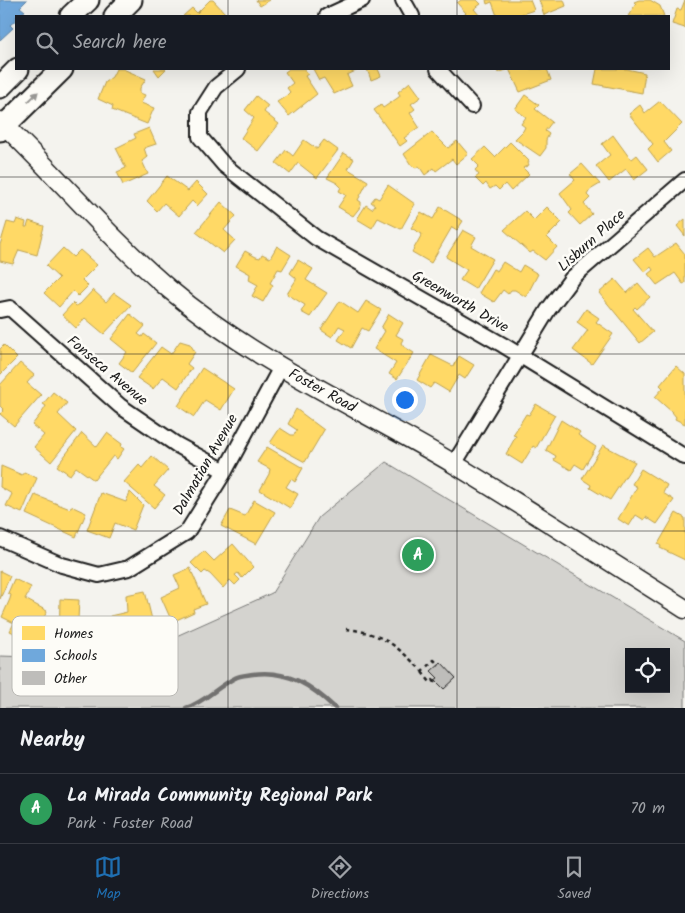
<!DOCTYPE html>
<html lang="en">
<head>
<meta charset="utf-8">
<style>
  body { margin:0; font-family:Kalam,sans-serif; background:#242831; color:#f1f3f6 }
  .controls { position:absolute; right:15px; bottom:15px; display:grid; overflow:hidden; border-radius:0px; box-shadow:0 5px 20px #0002 }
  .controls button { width:45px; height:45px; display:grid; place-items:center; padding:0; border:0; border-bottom:1px solid #363941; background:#171b24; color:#f1f3f6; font:25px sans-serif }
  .you { position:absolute; left:404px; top:399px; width:18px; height:18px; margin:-12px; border:4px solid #fff; border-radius:50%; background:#1a73e8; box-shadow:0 0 0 8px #1a73e833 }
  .badge { display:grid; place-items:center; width:32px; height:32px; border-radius:50%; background:#1f6fb2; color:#fff; font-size:16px; font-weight:700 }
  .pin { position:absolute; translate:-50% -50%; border:2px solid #fff; box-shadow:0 1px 5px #0006 }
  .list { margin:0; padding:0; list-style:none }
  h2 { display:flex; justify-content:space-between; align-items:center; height:65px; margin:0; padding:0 20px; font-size:21px }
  h2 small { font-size:16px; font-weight:400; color:#9ea1a6 }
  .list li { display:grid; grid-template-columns:32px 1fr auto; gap:15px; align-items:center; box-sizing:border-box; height:70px; padding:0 20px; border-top:1px solid #363941 }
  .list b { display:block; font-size:19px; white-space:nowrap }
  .list p { margin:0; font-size:16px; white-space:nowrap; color:#9ea1a6 }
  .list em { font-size:16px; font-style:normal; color:#9ea1a6 }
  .icon { flex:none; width:28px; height:28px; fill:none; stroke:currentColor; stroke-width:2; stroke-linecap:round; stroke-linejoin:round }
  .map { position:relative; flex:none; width:685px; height:708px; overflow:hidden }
  .search { position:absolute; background:#171b24; box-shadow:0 5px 20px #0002; left:15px; right:15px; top:15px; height:55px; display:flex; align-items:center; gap:12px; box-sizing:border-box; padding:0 18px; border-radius:0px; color:#9ea1a6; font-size:19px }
  .sheet { height:135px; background:#171b24 }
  nav { display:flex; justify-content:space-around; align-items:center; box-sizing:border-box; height:70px; border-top:1px solid #363941; background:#171b24; font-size:14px; color:#9ea1a6 }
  nav a { display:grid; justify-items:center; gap:2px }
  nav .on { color:#1f6fb2 }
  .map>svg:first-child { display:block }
  .green { fill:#d4d3cf; stroke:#787876; fill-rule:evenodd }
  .homes { fill:#ffd966; stroke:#bba050 }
  .schools { fill:#6fa8dc; stroke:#567ea2 }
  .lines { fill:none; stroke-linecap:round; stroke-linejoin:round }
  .stream { stroke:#72716f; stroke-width:4.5 }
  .building { fill:#bebdba; stroke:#1c1c1c }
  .minor-casing { stroke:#1c1c1c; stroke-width:18 }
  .tertiary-casing { stroke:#1c1c1c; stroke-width:21 }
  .primary-casing { stroke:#1c1c1c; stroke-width:25 }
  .path { stroke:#1c1c1c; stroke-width:2.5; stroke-dasharray:4 4; stroke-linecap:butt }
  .minor { stroke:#fdfcf7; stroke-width:14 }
  .tertiary { stroke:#fdfcf7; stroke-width:18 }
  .primary { stroke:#fdfcf7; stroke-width:21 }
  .oneway { fill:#989794 }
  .grid { fill:none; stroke:#1c1c1c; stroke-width:1; stroke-opacity:0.55 }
  .labels { text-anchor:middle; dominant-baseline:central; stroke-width:5; stroke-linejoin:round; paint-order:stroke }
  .street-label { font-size:15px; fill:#1c1c1c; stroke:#fdfcf7 }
  .key { fill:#fdfcf7; stroke:#bab9b5; stroke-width:1 }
  .key-label { font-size:14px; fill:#1c1c1c }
</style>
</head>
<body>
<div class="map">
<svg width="685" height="708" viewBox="0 0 685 708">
  <rect width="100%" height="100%" fill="#f4f3ee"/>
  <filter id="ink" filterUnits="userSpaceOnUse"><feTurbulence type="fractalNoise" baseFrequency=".02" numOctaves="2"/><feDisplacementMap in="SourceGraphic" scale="10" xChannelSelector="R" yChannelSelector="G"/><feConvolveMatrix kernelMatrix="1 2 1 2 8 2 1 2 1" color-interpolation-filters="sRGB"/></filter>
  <g filter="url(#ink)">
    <path class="green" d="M386 462 685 641V708H0V656L123 660 272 593 319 517ZM629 652H666V689H629Z"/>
    <path class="homes" d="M210 0H213L226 14 223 16H183L192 8 197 13Z
      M256 0H270L260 6Z
      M461 0H477L481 4 474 9 480 16H463L466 13 457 3Z
      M486 0H530L534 10 516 16H497L492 2 487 4Z
      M539 0H564L566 6 544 15Z
      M639 0H650L660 6 664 16H628L636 4 634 2Z
      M685 0V28L672 24 677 9 681 10Z
      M116 69H123L146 79 140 88V93L145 95 141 103 154 108 147 124 112 110 113 106 98 99 105 82 112 77Z
      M154 69H166L159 76Z
      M289 69H304L308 74 305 76 317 94 289 116 277 102 286 96 290 92 287 88 293 83 285 72Z
      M313 69H357L358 70 347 75 352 86 334 94 324 78 319 80Z
      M367 69H378L381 76 371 80Z
      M497 69H547L551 80 520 92 509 69 498 73Z
      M597 69H627L645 73 642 93 594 84Z
      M410 82 421 97 411 104 415 109 410 113 419 127 404 138 407 141 400 146 374 110 381 105 383 108 399 97 400 95 398 92Z
      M525 95 539 105 535 109 552 122 545 131 549 134 546 140V148L540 156 515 139 523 131 525 127 521 124 526 117 515 109Z
      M256 96 268 106 264 112 279 124 258 151 241 138 254 118 245 110Z
      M660 101 682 124 664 142 671 151 658 162 648 149 653 144 629 114 640 105 645 113Z
      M149 128 156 144 144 148 147 157 142 161 148 174 123 185 117 172 126 168 116 148 136 138 134 134Z
      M432 132 448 148 457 141 468 154 456 164 452 159 436 171 434 168 425 175 419 166 416 168 411 165 404 154Z
      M613 135 629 157 632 159 637 155 648 169 634 180 626 169 609 182 596 166 610 155 602 144Z
      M304 140 317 149 324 140 338 150 317 178 298 163 290 174 276 163 286 150 293 156Z
      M510 142 529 161 528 163 529 165 523 168 529 174 511 191 505 184 499 190 495 186 490 189 486 183 483 186 475 178 479 175 475 170 479 166 472 159 485 147 495 157Z
      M344 153 354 159 348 169 368 181 358 200 361 202V206L353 216 338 207 346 195 339 191 341 187 337 183 327 178Z
      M582 164 600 184 590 190 587 195 590 198 584 204 592 214 580 225 569 213 572 210 560 193 575 180 570 174Z
      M167 176 188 191 196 182 208 194 197 206 192 201 179 216 164 203 157 211 147 201Z
      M388 185 415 204 401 229 378 218 372 228 357 219 366 205 372 209 375 205 371 202 375 197 379 199Z
      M221 202 236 216 224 230 235 240 223 253 196 232Z
      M440 207 463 221 457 230 452 227 431 263 412 252 422 234 411 228 421 212 433 219Z
      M547 207 562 222 547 237 557 247 545 260 533 251 530 253 504 230 525 211 534 220Z
      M17 219 26 222 25 227H27L29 221 44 226 37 255 19 250 13 264 0 261V245L7 222 15 224Z
      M685 219V236L677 226Z
      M463 230 476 237 471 246 493 259 475 289 460 280 467 270 446 257Z
      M676 243 685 254V283L683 284 675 273 657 285 648 274 653 270 651 267 645 272 634 259 648 248 655 257Z
      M277 246 291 255 282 270 278 269 270 283 273 285 263 302 252 296 258 285 249 280 250 274 236 266 245 251 256 257 260 258 262 254 270 258Z
      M63 248 73 257 80 250 97 265 82 280 88 286 78 296 73 291 59 307 44 293 59 278 46 266Z
      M298 260 313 269 306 280 327 293 310 317 301 312 305 305 287 294 296 280V278L290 273Z
      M503 262 519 272 523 265 538 274 526 297 515 290H511L508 294 503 290 494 302 479 293 493 269 497 271Z
      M615 279 627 293 638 283 650 297 637 309 635 307 633 309 653 332 640 343 599 293Z
      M93 290 106 302 114 293 131 305 104 334 85 318 76 328 62 315 73 303 76 306 80 304Z
      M340 301 358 313 366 301 381 310 368 331 362 328 351 348 338 340 345 329 339 326 332 337 321 330Z
      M586 309 599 318 596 322 613 334 592 364 573 350 588 330 577 322Z
      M130 314 145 326 138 334 142 337 144 334 156 343 132 373 119 363 127 352 111 339Z
      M389 314 403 323 396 335 403 339 401 343 403 346 414 353 397 379 389 374 396 363 374 349 385 331 381 328Z
      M180 341 190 344 195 352 187 364 192 368 178 388 163 377 153 389 137 378 161 347 171 354Z
      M4 345 17 358 0 375V349Z
      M431 355 453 366 459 356 474 365 465 379 459 375 449 392 434 383 430 388 417 380Z
      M20 363 34 375 27 383 41 395 14 426 0 414 4 410 0 406V385Z
      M676 366 685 374V424L675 419 676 417 672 412 655 397 663 388 660 385Z
      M202 368 234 389 221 410 205 400 194 417 178 406Z
      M53 392 67 403 58 414 76 431 51 462 34 447 44 435 32 425 43 411 46 406 43 404Z
      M536 404 555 415 536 448 533 446 522 464 506 454 516 436 513 435 526 414 529 415Z
      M296 409 324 430 305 462 270 443 280 428 291 435H294L297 430 288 424Z
      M561 420 580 432 578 435 596 447 583 469 575 464 571 470 554 460 556 456 546 450Z
      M82 433 97 447 107 433 122 444 121 447 124 449 117 459 113 456 94 480 76 467 70 475 57 466Z
      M603 445 635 462 610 500 590 488 591 485 582 479Z
      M267 447 303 468 295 482 291 479 286 487 298 494 290 508 260 490 269 474 270 469 257 462Z
      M152 456 168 470 154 486 165 495 154 508 124 482 139 465 142 468Z
      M1 466 22 475 24 472 37 478 22 513 6 506 12 494 0 487Z
      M641 469 667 485 663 493 674 500 657 524 646 517 644 520 636 515 629 526 618 519 637 487 632 484Z
      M130 492 143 505 133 530 115 523 109 538 87 530 101 493 126 502Z
      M35 495 70 509 71 506 86 513 76 537 26 514Z
      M254 500 275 512 256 544 221 526 230 510 245 516Z
      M676 513 685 518V560L660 548 661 546 658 544Z
      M233 544 253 567 242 578 238 573 235 575 240 580 235 585 230 580 223 588 210 574 205 571 202 574 191 563 204 551 214 561Z
      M190 568 206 604 193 609 194 612 172 622 161 597 180 588 174 575Z
      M0 571 10 576 0 599Z
      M14 579 31 587 25 599 47 611 33 642 10 631 14 623 2 617 10 599 11 595 8 593Z
      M145 591 155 632 143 635 144 637 118 643 110 616 127 612 126 595Z
      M60 599 79 600 78 620 95 621 94 646 59 644Z"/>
    <path class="schools" d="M0 0H27L20 7 25 11 16 16V20L10 25 13 28 0 40Z"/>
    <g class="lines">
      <path class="stream" d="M186 708C205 702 217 687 235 678 240 675 248 675 253 674 287 669 312 686 335 708"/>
    </g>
    <path class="building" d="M441 662 456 678 444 689 435 680 438 678 431 671Z"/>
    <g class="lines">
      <g class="minor-casing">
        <path id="minor" d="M403 0 412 16
          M327 16 362 0
          M238 69 216 87 200 112V137L224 165 316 238 503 345 685 457
          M438 69 472 106
          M0 310 10 308 120 406 177 445 225 471
          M454 464 548 310 572 278 685 180
          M0 538 62 565 99 575 129 568 187 532 225 471 281 367"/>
      </g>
      <g class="tertiary-casing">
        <path id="tertiary" d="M0 121C57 175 108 237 169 289 255 362 358 407 454 464 532 511 608 561 685 609"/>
      </g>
      <g class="primary-casing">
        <path id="primary" d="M71 16 88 0
          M115 16 131 0
          M0 87 18 69
          M0 130 62 69"/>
      </g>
      <path class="path" d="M346 629C383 633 397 646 422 671L434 660 439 665
        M422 672 430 682 433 680 436 684 438 683"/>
      <use href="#minor" class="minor"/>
      <use href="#tertiary" class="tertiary"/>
      <use href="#primary" class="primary"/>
    </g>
    <defs><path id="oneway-solid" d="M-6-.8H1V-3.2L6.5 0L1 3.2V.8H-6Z" transform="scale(1.25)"/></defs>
    <use class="oneway" href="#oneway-solid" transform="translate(33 97) rotate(-45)"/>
  </g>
  <path class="grid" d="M228 0V16M457 0V16M228 69V708M457 69V708M0 177H685M0 354H685M0 531H685"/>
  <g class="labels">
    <g class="street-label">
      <text transform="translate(592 241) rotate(-42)">Lisburn Place</text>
      <text transform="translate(460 302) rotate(30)">Greenworth Drive</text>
      <text transform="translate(107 371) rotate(40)">Fonseca Avenue</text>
      <text transform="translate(322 391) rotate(29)">Foster Road</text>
      <text transform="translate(206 465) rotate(-60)">Dalmatian Avenue</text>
    </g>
  </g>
  <rect x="12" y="616" width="166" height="80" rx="8" class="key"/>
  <rect x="22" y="626" width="23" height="14" fill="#ffd966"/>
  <rect x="22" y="649" width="23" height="13" fill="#6fa8dc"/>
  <rect x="22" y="671" width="23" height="14" fill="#bebdba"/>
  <g class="key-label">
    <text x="54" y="638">Homes</text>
    <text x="54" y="660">Schools</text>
    <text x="54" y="683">Other</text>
  </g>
</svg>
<div class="controls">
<button><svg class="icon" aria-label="locate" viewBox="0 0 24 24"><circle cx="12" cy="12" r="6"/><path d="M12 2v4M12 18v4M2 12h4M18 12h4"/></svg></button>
</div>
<div class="you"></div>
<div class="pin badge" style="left:418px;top:555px;background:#2e9e5b">A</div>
<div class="search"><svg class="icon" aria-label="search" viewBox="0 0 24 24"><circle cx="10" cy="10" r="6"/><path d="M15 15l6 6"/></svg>Search here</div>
</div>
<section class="sheet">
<h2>Nearby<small></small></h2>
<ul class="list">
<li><span class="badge" style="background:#2e9e5b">A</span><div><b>La Mirada Community Regional Park</b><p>Park · Foster Road</p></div><em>70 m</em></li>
</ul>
</section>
<nav>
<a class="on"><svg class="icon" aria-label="map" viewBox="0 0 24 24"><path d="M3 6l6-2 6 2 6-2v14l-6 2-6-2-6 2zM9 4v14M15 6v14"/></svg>Map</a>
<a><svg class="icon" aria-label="directions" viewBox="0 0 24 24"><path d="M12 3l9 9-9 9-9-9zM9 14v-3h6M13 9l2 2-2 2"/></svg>Directions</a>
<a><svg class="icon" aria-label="saved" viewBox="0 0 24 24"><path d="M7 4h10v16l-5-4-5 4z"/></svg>Saved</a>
</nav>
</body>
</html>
